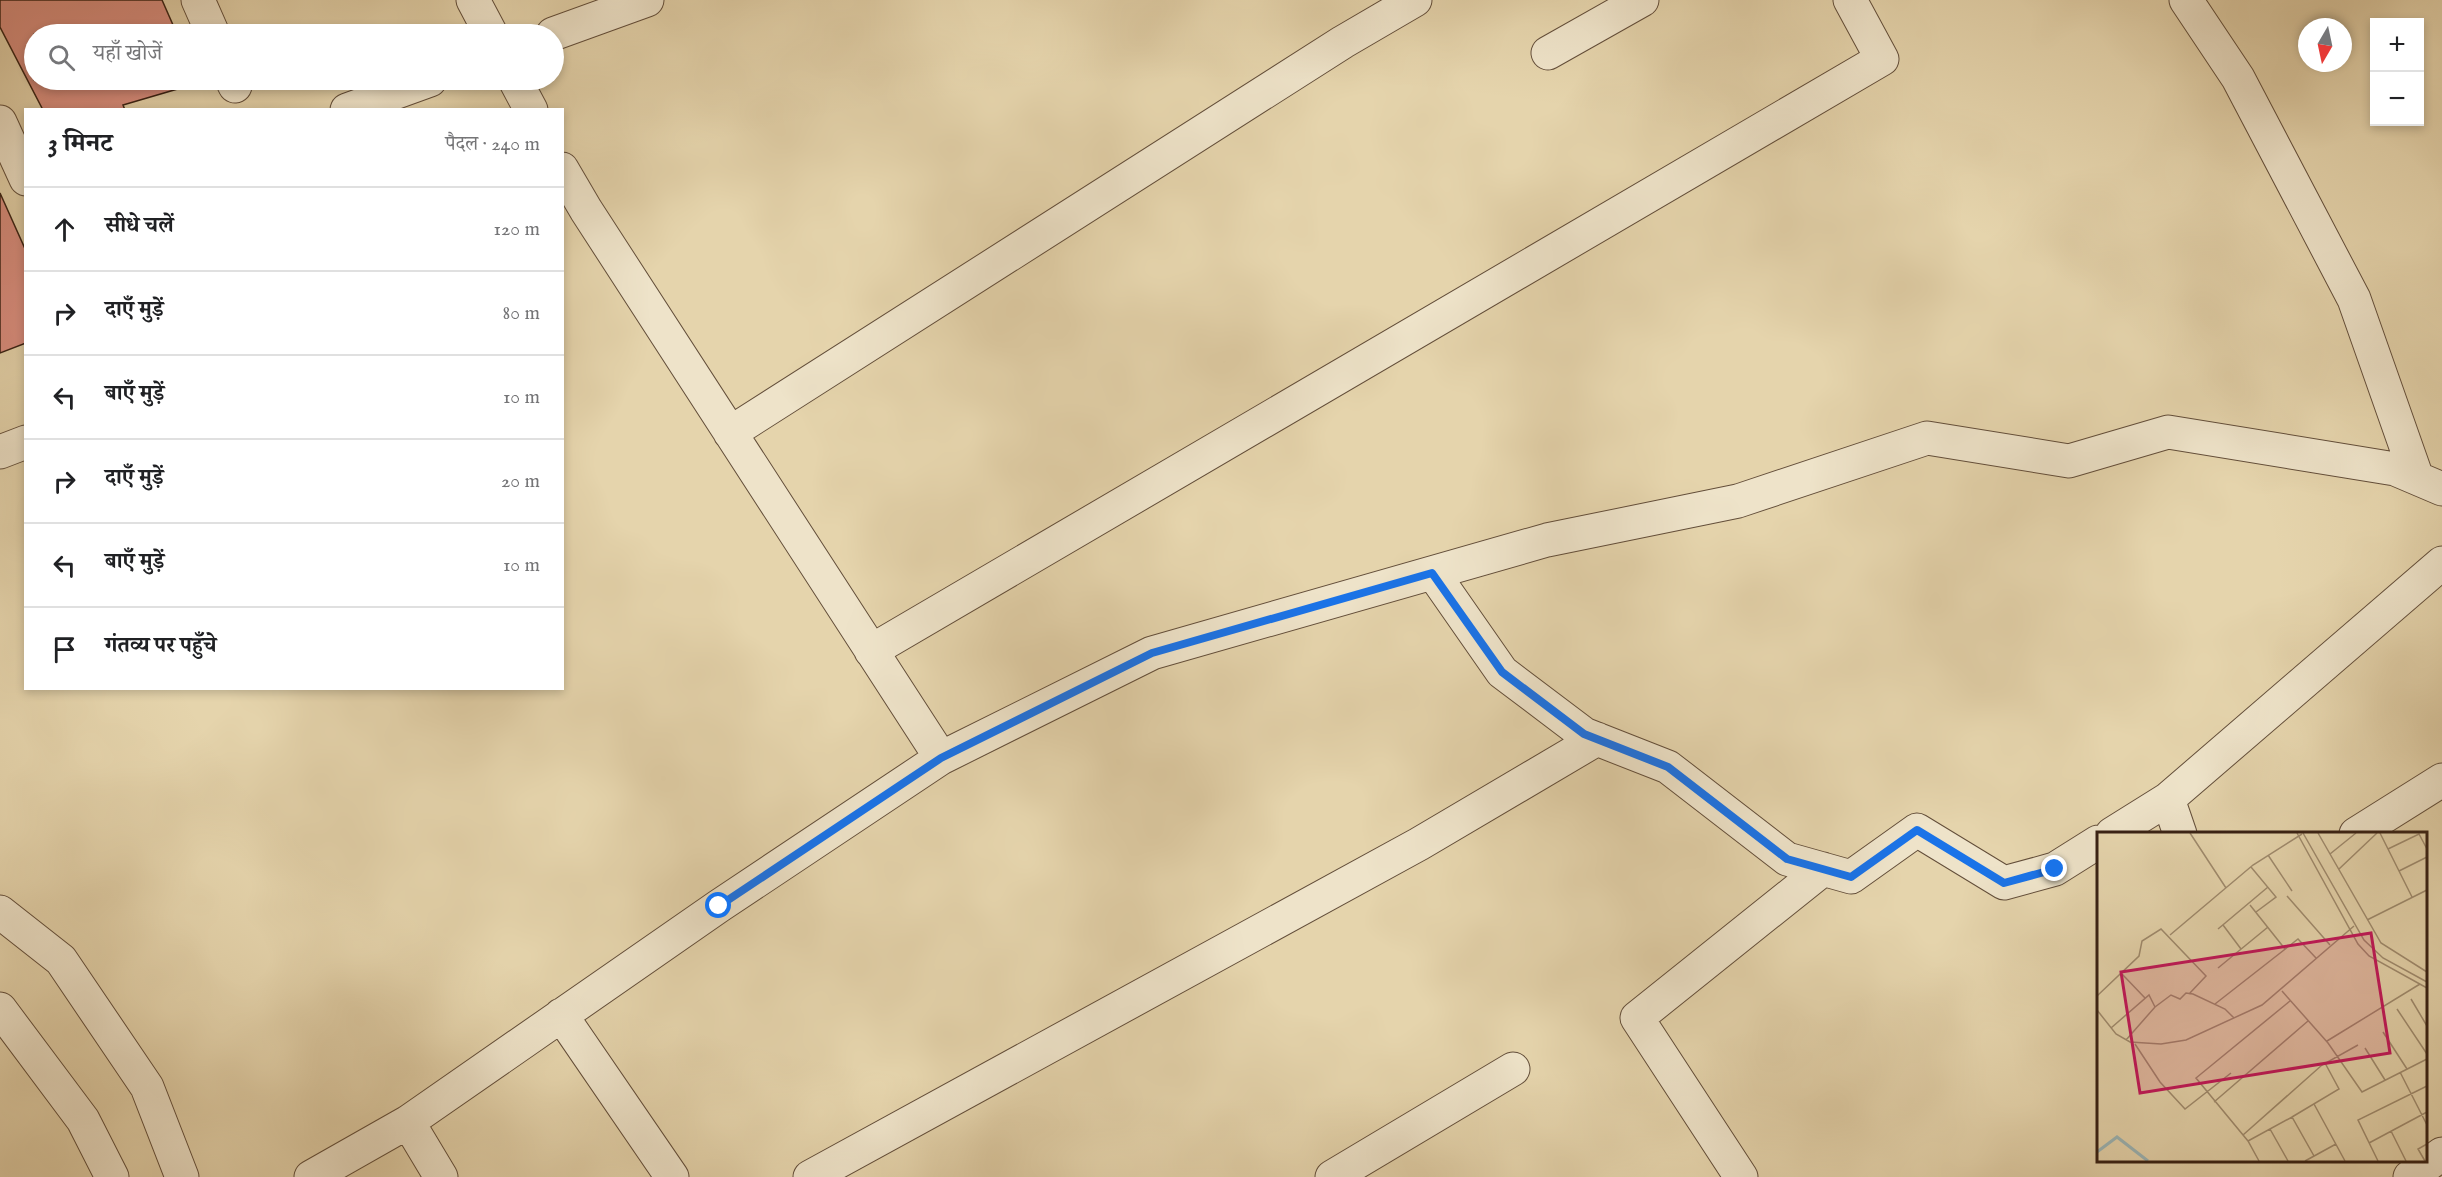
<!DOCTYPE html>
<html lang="hi">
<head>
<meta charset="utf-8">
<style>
  body { margin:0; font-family:"IM FELL English","Noto Serif Devanagari",serif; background:#f2f2f2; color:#202124 }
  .controls { position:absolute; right:18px; top:18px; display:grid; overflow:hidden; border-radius:0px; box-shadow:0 3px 9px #0003 }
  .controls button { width:54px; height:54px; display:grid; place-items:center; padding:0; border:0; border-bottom:2px solid #e0e0e0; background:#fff; color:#202124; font:30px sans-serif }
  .compass { position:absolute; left:2298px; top:18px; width:54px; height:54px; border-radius:50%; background:#fff; box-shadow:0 3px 9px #0003; rotate:189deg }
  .stop { position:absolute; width:18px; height:18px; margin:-14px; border:4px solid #1a73e8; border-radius:50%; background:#fff }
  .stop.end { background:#1a73e8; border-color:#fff; box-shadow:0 2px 6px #0008 }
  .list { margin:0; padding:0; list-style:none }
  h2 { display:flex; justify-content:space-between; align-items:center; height:78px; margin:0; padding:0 24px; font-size:26px }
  h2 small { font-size:20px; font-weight:400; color:#757577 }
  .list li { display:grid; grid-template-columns:39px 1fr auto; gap:18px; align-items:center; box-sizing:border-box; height:84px; padding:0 24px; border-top:2px solid #e0e0e0 }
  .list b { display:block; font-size:22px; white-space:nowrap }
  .list em { font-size:20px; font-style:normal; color:#757577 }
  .icon { flex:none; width:33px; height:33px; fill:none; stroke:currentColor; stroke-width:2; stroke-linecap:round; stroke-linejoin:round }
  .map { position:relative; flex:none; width:2442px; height:1177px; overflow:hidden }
  .search { position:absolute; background:#fff; box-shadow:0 3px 9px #0003; left:24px; top:24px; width:540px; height:66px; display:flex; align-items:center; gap:15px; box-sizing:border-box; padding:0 21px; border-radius:33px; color:#757577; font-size:22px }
  .panel { position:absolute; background:#fff; box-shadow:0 3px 9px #0003; left:24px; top:108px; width:540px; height:582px; border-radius:0px }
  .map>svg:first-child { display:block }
  .building { fill:#da8e80; stroke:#382114; stroke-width:1.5 }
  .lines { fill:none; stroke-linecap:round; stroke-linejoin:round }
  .minor-casing { stroke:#634e3a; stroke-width:35 }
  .tertiary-casing { stroke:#634e3a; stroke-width:35 }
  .minor { stroke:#eee3c9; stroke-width:33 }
  .tertiary { stroke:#eee3c9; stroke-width:33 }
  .route { stroke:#1a73e8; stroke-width:8 }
  .inset-river { fill:none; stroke:#9bb5b6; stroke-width:3 }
  .inset-road { fill:none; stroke:#a08c6f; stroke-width:1.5 }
  .view { fill:#c2185b; fill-opacity:0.15; stroke:#c2185b; stroke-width:3 }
  .inset-edge { fill:none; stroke:#382114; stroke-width:3 }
</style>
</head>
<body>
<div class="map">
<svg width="2442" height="1177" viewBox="0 0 2442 1177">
  <rect width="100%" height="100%" fill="#e5d4ac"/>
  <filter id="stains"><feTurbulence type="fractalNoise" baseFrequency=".00333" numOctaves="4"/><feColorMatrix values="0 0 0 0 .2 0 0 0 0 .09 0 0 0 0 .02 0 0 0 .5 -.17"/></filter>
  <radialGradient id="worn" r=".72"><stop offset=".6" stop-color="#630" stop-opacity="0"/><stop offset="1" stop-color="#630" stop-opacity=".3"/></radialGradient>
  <path class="building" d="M0 0H162L177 34H34V80H196L198 83 123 105 125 110H43L0 27Z
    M0 193 26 251V343L0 353Z"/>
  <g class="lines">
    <g class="minor-casing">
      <path id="minor" d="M198 0 213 34
        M473 0 491 34
        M2186 0 2238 78 2354 299 2417 478
        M553 34 647 0
        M1548 53 1642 0
        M232 80 235 86
        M515 80 531 110
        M347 110 430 80
        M0 122 26 179
        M562 169 586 210 941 758
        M730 433 1343 42 1415 0
        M0 452 26 442
        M1433 573 1502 672 1584 734 1668 767 1787 859 1851 877 1917 830 2004 883 2055 869 2098 842
        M871 651 1882 59 1850 0
        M2168 799 2180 834
        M2112 834 2168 799 2442 563
        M2356 834 2442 780
        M0 912 61 960 147 1087 182 1177
        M561 1015 672 1177
        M408 1122 441 1177
        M311 1177 408 1122 719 906 941 758 1152 653 1547 540 1738 501 1927 438 2069 461 2168 432 2395 469 2442 489
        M810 1177 1419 844 1597 739
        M1332 1177 1513 1069
        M1741 1177 1637 1018 1823 869
        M2410 1177 2442 1154"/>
    </g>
    <g class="tertiary-casing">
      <path id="tertiary" d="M0 1009 83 1120 112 1177"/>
    </g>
    <use href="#minor" class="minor"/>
    <use href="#tertiary" class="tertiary"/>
  </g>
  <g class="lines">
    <path class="route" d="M719 906 941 758 1152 653 1432 573 1502 672 1584 734 1668 767 1787 859 1851 877 1917 830 2004 883 2055 869"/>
  </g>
  <g transform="translate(2097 832)">
    <rect width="330" height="330" fill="#e5d4ac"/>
    <path class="inset-river" d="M0 320 20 305 51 329"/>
    <path class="inset-road" d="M93 1 129 56M200 1 261 112 272 124 330 156M206 1 267 108 286 126 330 150M221 1 284 111 330 140M283 1 315 65M291 17 322 2 330 17M233 22 259 1M171 23 195 59M154 35 179 65 159 80M242 37 280 1M302 39 330 25M190 64 233 113M153 73 188 117M270 88 330 58M126 93 144 117M121 97 171 55M73 103 156 33 205 2M121 136 171 95M25 142 48 166M185 159 231 211 265 260 330 227M0 164 42 124 45 109 64 97 109 144 92 162M314 167 330 194M118 172 201 107 219 126M300 177 330 222M0 178 19 202 33 210 64 212 89 208 165 173 257 94M14 196 52 163 58 175M286 200 310 237M29 208 58 175 74 163 83 167 89 161 96 162 128 177 137 186M230 209 323 152M38 212 63 250 88 277 134 241M268 216 288 248M303 240 330 293M117 270 211 189M217 272 248 329M195 285 242 257 228 231M173 297 191 329M294 299 309 329M146 303 225 233 261 213M151 309 195 285 217 324M272 311 330 280M162 329 151 309 99 246 193 169M208 329 239 312M281 329 261 288 330 254M328 329 321 317 330 312"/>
    <path class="view" d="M274 101 293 221 43 261 24 140Z"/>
    <rect width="330" height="330" class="inset-edge"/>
  </g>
  <rect width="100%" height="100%" filter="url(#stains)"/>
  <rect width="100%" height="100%" fill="url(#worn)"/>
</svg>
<div class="controls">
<button>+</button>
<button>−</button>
</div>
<svg class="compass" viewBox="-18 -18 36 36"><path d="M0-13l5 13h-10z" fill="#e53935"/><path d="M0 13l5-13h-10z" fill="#757577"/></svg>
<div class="stop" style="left:719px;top:906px"></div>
<div class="stop end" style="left:2055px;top:869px"></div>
<div class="search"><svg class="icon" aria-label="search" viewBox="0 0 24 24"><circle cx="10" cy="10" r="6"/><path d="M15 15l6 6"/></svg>यहाँ खोजें</div>
<section class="panel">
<h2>3 मिनट<small>पैदल · 240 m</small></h2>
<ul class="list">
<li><svg class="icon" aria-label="ahead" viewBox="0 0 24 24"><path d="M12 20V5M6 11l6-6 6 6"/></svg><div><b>सीधे चलें</b></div><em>120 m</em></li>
<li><svg class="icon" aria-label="right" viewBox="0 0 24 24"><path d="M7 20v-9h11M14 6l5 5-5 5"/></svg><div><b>दाएँ मुड़ें</b></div><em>80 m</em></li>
<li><svg class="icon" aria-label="left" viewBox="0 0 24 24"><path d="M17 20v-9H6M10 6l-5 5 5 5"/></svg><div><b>बाएँ मुड़ें</b></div><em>10 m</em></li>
<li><svg class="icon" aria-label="right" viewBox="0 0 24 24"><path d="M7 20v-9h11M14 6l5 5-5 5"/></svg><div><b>दाएँ मुड़ें</b></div><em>20 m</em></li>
<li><svg class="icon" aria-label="left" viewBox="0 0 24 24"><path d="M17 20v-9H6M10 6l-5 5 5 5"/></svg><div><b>बाएँ मुड़ें</b></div><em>10 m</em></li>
<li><svg class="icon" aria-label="arrive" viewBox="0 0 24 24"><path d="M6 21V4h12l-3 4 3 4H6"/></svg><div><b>गंतव्य पर पहुँचे</b></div></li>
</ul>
</section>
</div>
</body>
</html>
